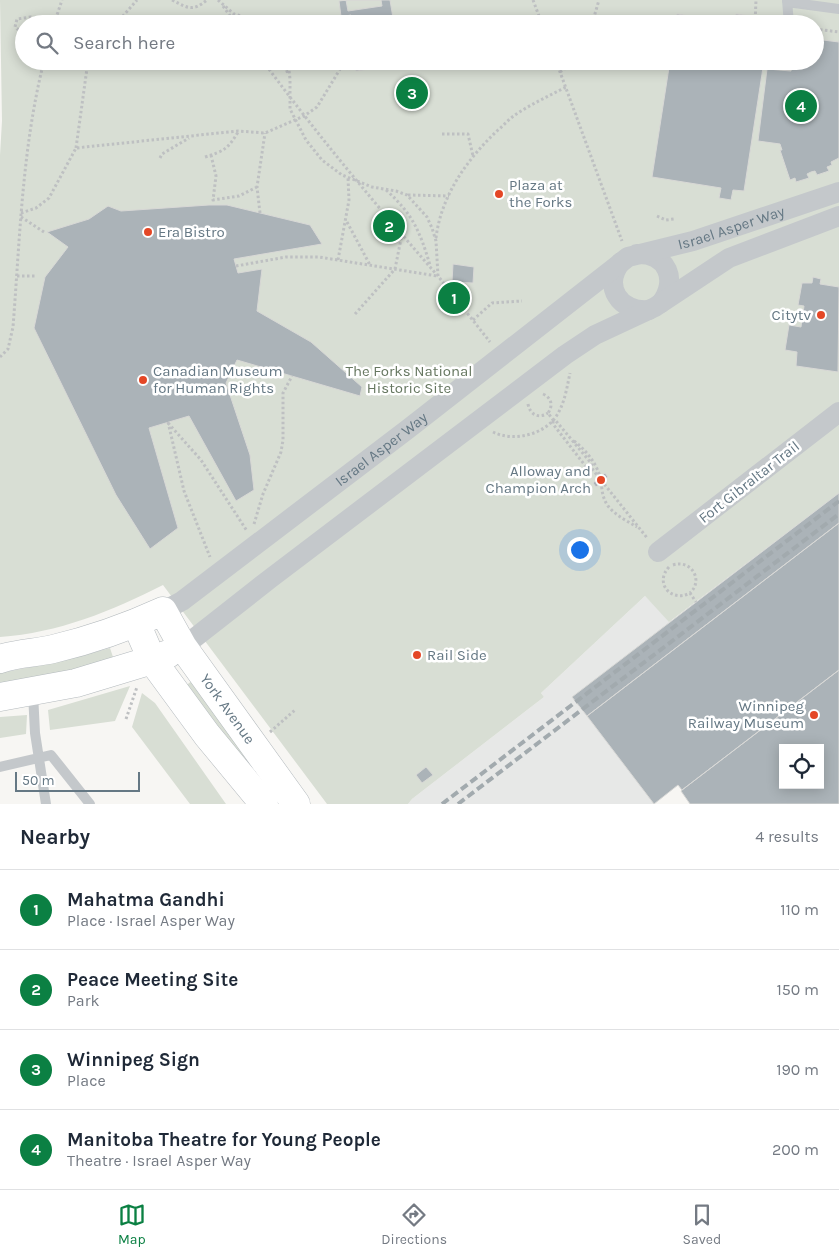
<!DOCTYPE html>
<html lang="en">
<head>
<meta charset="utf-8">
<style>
  body { margin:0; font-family:Karla,sans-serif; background:#f2f2f3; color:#1f2937 }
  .controls { position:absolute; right:15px; bottom:15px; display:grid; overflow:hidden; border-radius:0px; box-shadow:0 2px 12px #0003 }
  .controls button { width:45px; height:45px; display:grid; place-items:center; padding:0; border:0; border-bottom:1px solid #e0e1e3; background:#fff; color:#1f2937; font:25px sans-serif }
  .scale { position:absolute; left:15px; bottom:12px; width:125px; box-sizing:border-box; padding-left:5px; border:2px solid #657884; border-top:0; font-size:14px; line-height:18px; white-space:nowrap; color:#657884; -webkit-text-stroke:4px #fff; paint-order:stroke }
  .you { position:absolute; left:579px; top:549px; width:18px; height:18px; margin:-12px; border:4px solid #fff; border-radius:50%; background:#1a73e8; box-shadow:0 0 0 8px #1a73e833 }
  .badge { display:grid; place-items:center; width:32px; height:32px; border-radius:50%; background:#0b8043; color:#fff; font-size:16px; font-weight:700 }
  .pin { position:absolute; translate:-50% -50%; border:2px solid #fff; box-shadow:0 1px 5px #0006 }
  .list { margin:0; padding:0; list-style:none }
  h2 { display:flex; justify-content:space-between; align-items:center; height:65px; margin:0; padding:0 20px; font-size:21px }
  h2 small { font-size:16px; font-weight:400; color:#747a83 }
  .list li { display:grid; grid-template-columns:32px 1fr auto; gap:15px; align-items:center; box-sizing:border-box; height:80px; padding:0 20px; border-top:1px solid #e0e1e3 }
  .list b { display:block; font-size:19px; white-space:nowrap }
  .list p { margin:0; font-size:16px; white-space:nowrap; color:#747a83 }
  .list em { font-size:16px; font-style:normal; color:#747a83 }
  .icon { flex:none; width:28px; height:28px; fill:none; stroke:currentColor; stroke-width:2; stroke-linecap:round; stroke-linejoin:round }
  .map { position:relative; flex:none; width:839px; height:804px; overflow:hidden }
  .search { position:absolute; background:#fff; box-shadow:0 2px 12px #0003; left:15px; right:15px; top:15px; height:55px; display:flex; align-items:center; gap:12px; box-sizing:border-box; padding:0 18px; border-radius:28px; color:#747a83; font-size:19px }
  .sheet { height:385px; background:#fff }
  nav { display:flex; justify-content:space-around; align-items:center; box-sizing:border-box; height:70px; border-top:1px solid #e0e1e3; background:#fff; font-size:14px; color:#747a83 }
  nav a { display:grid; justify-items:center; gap:2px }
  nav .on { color:#0b8043 }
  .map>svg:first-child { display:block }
  .built { fill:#e7e8e7 }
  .green { fill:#d8ded4; fill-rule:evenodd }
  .building { fill:#abb3b8; stroke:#d8d8d6; fill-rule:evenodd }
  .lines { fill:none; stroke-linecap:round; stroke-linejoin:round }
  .secondary-casing { stroke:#b4babe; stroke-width:29 }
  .path { stroke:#bec0c2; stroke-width:3; stroke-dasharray:2.5 2.5; stroke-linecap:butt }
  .lane { stroke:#c4c8cb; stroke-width:10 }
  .street { stroke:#c4c8cb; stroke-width:20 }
  .secondary { stroke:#fff; stroke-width:28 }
  .rail { stroke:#a2aaae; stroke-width:4; stroke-dasharray:8 4; stroke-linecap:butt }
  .poi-dot { fill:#e44726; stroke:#fff; stroke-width:2 }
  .labels { text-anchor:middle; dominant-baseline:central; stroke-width:5; stroke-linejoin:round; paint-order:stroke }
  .poi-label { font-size:15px; fill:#657884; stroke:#fff; text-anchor:start }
  .street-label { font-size:15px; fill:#657884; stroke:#fff }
  .park-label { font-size:15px; fill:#667760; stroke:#fff }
</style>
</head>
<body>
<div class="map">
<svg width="839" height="804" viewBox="0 0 839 804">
  <rect width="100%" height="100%" fill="#f7f6f3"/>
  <path class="built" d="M839 493V670L682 790 678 785 653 804H408L412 799 544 697 541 693 645 596 670 622Z"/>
  <path class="green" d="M0 0H839V493L669 622 645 596 541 693 544 697 412 799 408 804H327L163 585C112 611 58 633 0 637V155L2 121ZM24 24H815V61H24Z
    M110 648 114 660 89 669 0 686V673L62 661Z
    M192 681 279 803 276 804 185 686Z
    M130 686 115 721 50 730 48 710Z
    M142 693 155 703 226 804H190L132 727Z
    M27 715 26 734 0 738V717Z"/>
  <path class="building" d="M346 0H381L382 6 348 11Z
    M347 0H390L394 24H342L339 1Z
    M677 14 734 23 736 14 749 16 748 24H675Z
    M351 15 352 24H340L339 17Z
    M815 39 839 42V158L831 162 832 165 827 167 829 171 817 175 815 171 811 172 807 174 809 178 796 182 795 178 790 180 780 150H782L780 144 758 141 767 69 791 71 792 61H815Z
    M347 61H399V63L349 70Z
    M355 61H390L391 66 356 71Z
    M670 61H764L744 191 733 190 731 200 719 198 721 188 652 177Z
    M209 205H227L310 225 322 244 234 259 238 273 262 269 257 311 311 342 362 387 360 396 237 360 226 383 250 455 254 490 236 501 189 416 149 428 178 528 150 549 116 495 34 328 45 277 68 247 47 232 89 219 108 206 121 211Z
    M453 264 474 267 473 283 452 282Z
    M813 277 821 279 820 284 839 287 838 372 796 366 797 352 785 350 789 325 801 327 804 306 798 305 802 283H812Z
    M605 473 608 477 596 487 593 483Z
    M839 493V523L587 716 572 697Z
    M839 523V670L682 790 678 785 654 804 587 716Z
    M839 670V804H690L681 791 682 790ZM783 748H820V785H783Z
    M426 767 433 775 422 783 416 775Z"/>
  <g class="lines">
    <g class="secondary-casing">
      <g id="secondary">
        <path d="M136 623 152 660 207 735 264 804"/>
        <path id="s2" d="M0 659C17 653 36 653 53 649 91 640 128 627 163 611L183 647 296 804"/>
        <path d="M0 697 76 683 152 660 168 654"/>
      </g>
    </g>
    <path class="path" d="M172 0C188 8 192 12 207 0
      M218 0 234 14 259 21 263 24
      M533 0 542 24
      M223 6 236 24
      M755 17 777 22
      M54 24 62 0
      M116 24 137 0
      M592 24 599 0
      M755 24 756 0
      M815 29 839 32
      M24 30 17 29 15 27 17 19 31 17 35 18 38 24
      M263 61C318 136 377 206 437 275
      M283 61 288 74
      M288 61 290 79V109L306 140 322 160 342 175 372 187 396 191 407 195 427 217 432 228 436 241 438 276 490 342
      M556 61 622 241
      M560 72 576 61
      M442 134H468L473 156
      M76 148 88 61
      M211 155 216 176 213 200 239 196 257 187
      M205 157C224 151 228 149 238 132
      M160 158 162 154 189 138
      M386 190C413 214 420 232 430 265
      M408 195 449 196
      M21 213 36 208 49 198 76 148 238 131 265 133 304 116 317 107 345 61
      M260 213 257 187 265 133
      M657 216 666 220 674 219
      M21 217 44 232
      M347 222 370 265
      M436 238C441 196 467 159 498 130 504 125 509 119 515 115 531 104 549 96 566 87
      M338 260 349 200 348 178
      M236 266 286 257H319L437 276
      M17 276H35
      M355 314 395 269 402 234
      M473 320 492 303 522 301
      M0 357 8 349 13 327C20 238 22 148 44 61
      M543 394C552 398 553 406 548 413L553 420 556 421 591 463 593 470 648 539
      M528 404C530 415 539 419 548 413
      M553 421V424L587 468 593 470
      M168 422 184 491 210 557
      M168 423 201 460 247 531
      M493 432C513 442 545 435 557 415 565 402 567 387 570 373
      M574 441C587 451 597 464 601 480 602 490 602 497 608 506 615 515 627 521 637 527
      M254 524 263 494 281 452 283 440V393L292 376
      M673 565C691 559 704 580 690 593
      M669 567C654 583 671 603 690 593L696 602
      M126 719 137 687
      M270 732 295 710"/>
    <path class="lane" d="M787 0 789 24
      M787 2 839 9
      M783 63V61
      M33 693 35 733 46 804
      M0 767 51 755 90 804"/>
    <g class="street">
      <path d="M637 254C668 253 678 281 661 303"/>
      <path d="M621 262C602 286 620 313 649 310"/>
      <path d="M658 552 839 412"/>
      <path id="s1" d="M163 611 182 601 408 429 628 257 693 241 839 192"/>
      <path d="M183 647 271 578 565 355 595 335 655 307 729 258 839 216"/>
    </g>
    <use href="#secondary" class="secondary"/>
    <path class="rail" d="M442 804 839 501
      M458 804 839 514"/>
  </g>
  <g class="poi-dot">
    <circle cx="499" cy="194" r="5"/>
    <circle cx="148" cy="232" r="5"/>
    <circle cx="821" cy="315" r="5"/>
    <circle cx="143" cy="380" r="5"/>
    <circle cx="601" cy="480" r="5"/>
    <circle cx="417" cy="655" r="5"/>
    <circle cx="814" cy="715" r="5"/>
  </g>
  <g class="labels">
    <g class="poi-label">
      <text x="509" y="185">Plaza at<tspan x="509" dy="17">the Forks</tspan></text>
      <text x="158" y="232">Era Bistro</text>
      <text x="811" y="315" text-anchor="end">Citytv</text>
      <text x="153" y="371">Canadian Museum<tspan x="153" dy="17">for Human Rights</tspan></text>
      <text x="591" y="471" text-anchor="end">Alloway and<tspan x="591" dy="17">Champion Arch</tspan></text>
      <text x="427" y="655">Rail Side</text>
      <text x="804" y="706" text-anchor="end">Winnipeg<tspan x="804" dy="17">Railway Museum</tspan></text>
    </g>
    <g class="street-label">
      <text stroke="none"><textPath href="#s1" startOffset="692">Israel Asper Way</textPath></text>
      <text stroke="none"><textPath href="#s1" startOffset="272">Israel Asper Way</textPath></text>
      <text transform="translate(749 482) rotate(-38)">Fort Gibraltar Trail</text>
      <text stroke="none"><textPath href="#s2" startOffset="288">York Avenue</textPath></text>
    </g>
    <g class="park-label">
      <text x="409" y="371">The Forks National<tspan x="409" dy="17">Historic Site</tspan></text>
    </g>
  </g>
</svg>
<div class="controls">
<button><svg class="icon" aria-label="locate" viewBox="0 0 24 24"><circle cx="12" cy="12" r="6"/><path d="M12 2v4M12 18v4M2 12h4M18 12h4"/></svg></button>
</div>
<div class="scale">50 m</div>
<div class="you"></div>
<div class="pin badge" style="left:454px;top:298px">1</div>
<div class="pin badge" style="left:389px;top:226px">2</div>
<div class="pin badge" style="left:412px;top:93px">3</div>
<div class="pin badge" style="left:801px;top:106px">4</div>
<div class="search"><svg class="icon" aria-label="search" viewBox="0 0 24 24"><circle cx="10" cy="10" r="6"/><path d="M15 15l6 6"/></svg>Search here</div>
</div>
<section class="sheet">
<h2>Nearby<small>4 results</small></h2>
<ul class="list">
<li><span class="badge">1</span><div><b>Mahatma Gandhi</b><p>Place · Israel Asper Way</p></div><em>110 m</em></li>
<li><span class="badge">2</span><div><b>Peace Meeting Site</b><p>Park</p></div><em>150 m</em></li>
<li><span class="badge">3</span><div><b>Winnipeg Sign</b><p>Place</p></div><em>190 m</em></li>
<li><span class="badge">4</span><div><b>Manitoba Theatre for Young People</b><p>Theatre · Israel Asper Way</p></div><em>200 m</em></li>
</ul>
</section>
<nav>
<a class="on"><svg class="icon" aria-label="map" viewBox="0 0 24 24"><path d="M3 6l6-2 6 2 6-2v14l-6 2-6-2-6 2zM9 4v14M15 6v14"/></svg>Map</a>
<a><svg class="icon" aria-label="directions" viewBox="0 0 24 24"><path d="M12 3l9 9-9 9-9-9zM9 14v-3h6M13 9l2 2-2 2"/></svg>Directions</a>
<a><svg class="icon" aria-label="saved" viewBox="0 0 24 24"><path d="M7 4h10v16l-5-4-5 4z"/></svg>Saved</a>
</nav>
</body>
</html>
